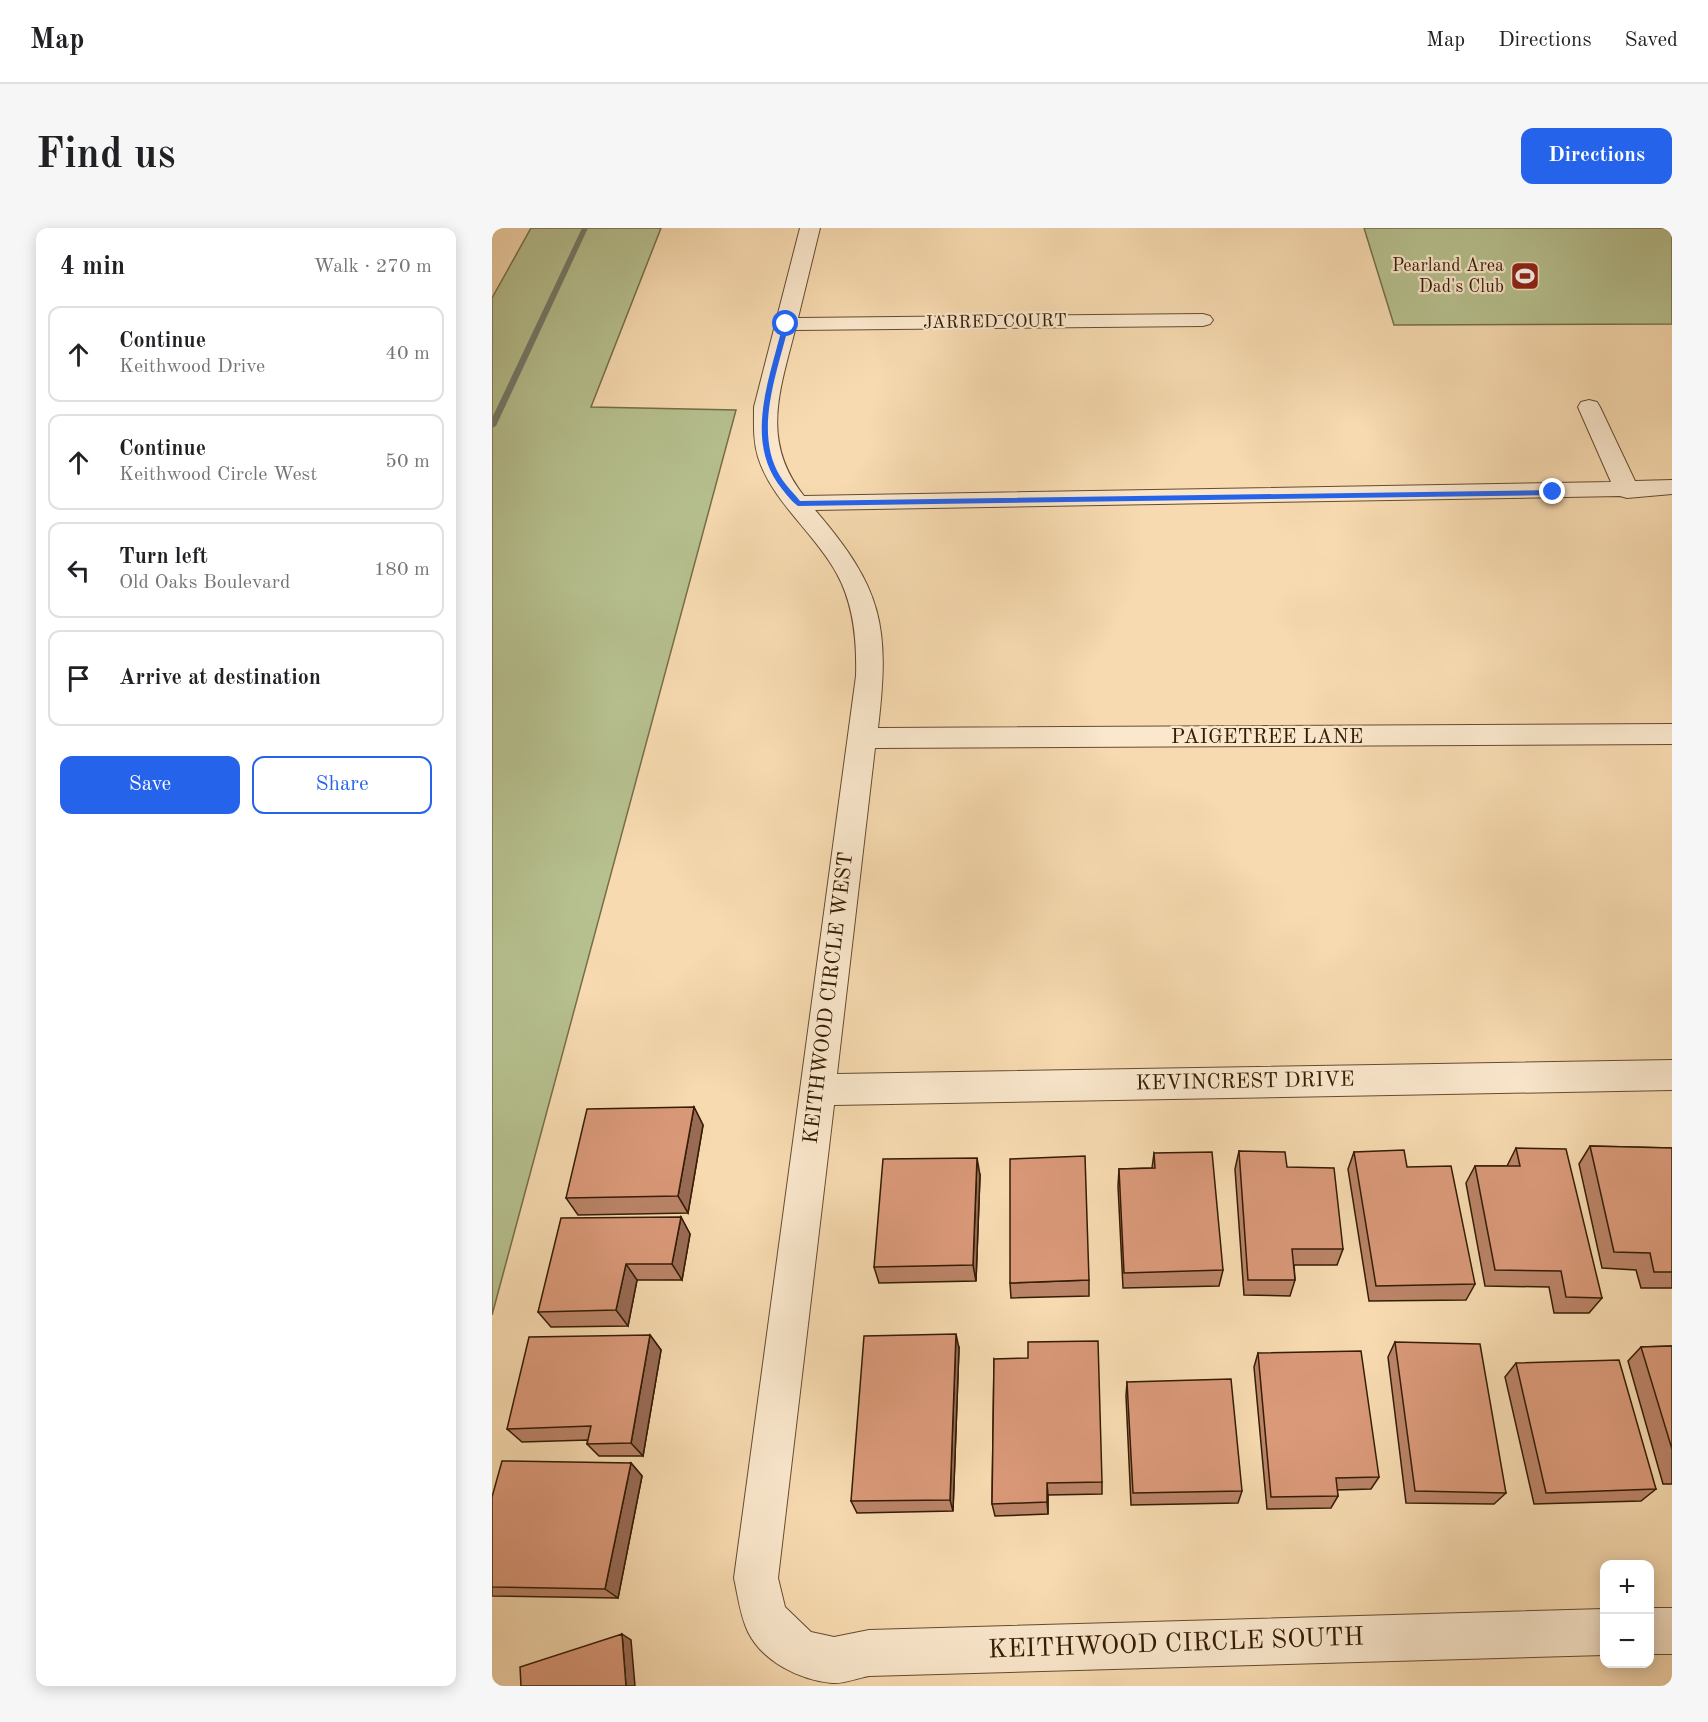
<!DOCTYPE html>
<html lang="en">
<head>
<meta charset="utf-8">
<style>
  body { margin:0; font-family:"Old Standard TT",serif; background:#f6f6f6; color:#202124 }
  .controls { position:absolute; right:18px; bottom:18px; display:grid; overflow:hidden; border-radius:12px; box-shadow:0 3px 15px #0003 }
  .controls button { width:54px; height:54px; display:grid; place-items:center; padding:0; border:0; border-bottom:2px solid #e0e0e0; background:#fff; color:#202124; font:30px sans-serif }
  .stop { position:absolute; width:18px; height:18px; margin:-14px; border:4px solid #2563eb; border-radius:50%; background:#fff }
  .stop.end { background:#2563eb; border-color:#fff; box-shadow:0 2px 6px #0008 }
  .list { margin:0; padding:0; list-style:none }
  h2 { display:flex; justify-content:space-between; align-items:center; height:78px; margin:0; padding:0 24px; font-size:26px }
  h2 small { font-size:20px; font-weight:400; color:#757577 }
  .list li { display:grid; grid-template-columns:39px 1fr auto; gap:18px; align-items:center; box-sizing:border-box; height:96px; margin:0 12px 12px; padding:0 12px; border:2px solid #e0e0e0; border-radius:12px }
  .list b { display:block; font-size:22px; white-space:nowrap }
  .list p { margin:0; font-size:20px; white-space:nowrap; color:#757577 }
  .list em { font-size:20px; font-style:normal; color:#757577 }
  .actions { display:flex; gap:12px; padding:18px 24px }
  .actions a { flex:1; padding:14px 0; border:2px solid #2563eb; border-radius:12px; text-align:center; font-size:21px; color:#2563eb }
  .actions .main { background:#2563eb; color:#fff }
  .icon { flex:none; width:33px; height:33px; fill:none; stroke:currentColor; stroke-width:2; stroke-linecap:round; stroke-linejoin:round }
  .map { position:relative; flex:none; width:1180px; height:1458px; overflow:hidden; border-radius:12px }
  header { display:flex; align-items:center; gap:36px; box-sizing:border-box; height:84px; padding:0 30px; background:#fff; border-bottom:2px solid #e0e0e0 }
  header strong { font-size:28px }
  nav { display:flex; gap:33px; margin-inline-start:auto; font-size:21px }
  .intro { display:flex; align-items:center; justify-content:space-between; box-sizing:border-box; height:144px; padding:0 36px }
  h1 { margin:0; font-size:42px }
  .button { padding:15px 27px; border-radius:12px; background:#2563eb; color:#fff; font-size:21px; font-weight:700 }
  main { display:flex; gap:36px; padding:0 36px }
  aside { flex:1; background:#fff; border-radius:12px; box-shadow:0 3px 15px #0003 }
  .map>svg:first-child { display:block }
  .green { fill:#b7c190; stroke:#766e4a; stroke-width:1.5 }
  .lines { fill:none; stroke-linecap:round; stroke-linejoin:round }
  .stream { fill:#747b6c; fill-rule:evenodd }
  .minor-casing { stroke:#654c30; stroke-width:2 }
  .minor { fill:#fae7cc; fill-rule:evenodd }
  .wall { fill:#bb8468; stroke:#341c05; stroke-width:1.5 }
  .shaded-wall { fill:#996b55; stroke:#341c05; stroke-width:1.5 }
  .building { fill:#da9979; stroke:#341c05; stroke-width:1.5 }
  .route { fill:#2563eb }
  .labels { text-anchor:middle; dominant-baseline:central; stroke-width:4.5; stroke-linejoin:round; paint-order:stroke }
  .far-poi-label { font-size:18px; fill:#341c05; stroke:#fae7cc; text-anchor:end }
  .far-street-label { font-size:18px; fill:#341c05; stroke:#fae7cc }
  .street-label { font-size:21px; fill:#341c05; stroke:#fae7cc }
  .near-street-label { font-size:26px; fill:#341c05; stroke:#fae7cc }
</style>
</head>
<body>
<header>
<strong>Map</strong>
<nav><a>Map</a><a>Directions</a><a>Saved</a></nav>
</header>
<div class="intro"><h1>Find us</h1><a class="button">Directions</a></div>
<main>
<aside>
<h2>4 min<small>Walk · 270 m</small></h2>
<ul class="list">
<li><svg class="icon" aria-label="ahead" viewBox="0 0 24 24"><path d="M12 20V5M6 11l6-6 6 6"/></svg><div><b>Continue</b><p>Keithwood Drive</p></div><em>40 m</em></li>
<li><svg class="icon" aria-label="ahead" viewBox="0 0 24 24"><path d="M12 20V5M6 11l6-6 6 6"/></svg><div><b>Continue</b><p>Keithwood Circle West</p></div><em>50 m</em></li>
<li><svg class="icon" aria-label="left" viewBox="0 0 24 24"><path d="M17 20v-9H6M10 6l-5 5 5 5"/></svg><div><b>Turn left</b><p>Old Oaks Boulevard</p></div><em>180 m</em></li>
<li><svg class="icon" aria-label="arrive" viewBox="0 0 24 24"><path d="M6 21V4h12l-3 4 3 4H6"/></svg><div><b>Arrive at destination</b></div></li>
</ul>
<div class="actions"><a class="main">Save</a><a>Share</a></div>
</aside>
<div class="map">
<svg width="1180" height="1458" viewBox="0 0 1180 1458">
  <rect width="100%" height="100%" fill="#f7dab0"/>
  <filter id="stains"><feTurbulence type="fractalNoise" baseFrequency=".00333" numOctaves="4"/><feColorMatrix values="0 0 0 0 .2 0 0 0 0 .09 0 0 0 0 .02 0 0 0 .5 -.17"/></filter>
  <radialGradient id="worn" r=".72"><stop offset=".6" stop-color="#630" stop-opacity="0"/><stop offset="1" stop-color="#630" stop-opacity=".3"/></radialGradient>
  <path class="green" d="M39 0H169L99 179 244 182 0 1087V70Z
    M872 0H1180V96L902 97Z"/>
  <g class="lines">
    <path class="stream" d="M90 0H96L4 198 0 200V190Z"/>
    <g class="minor-casing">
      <path id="minor" d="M308 0H328L306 90 711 86 718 88 721 92 718 96 711 98 303 102C288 162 268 213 312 268L1119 254 1086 179 1089 174 1097 172 1105 174 1108 179 1143 253 1180 252V266L1135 270 1128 268 323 282C391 361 398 398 386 500L1180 496V516L383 520 345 846 1180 832V862L342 877 286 1350 293 1379 319 1404 342 1409 377 1402 1112 1381V1427L377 1448C366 1450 352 1456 340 1455 308 1452 271 1434 256 1404 248 1387 246 1368 242 1350L364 448C365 413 362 377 345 346 323 305 280 274 266 229 261 212 262 196 262 179Z
        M1158 1380H1180V1426H1158Z"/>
    </g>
    <use href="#minor" class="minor"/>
  </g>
  <path class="wall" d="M202 879 211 897 196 985 86 987 74 970Z
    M1098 918 1180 920V1060H1149L1144 1042 1110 1040 1087 936Z
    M1024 920 1110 1070 1097 1085H1062L1057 1059 993 1058 974 955 983 938H1015Z
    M747 923 795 939 851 1021 845 1037H802L803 1052 798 1068 752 1067 743 941Z
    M862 924 915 939 983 1056 974 1072 877 1073 856 941Z
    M662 925 731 1042 727 1058 631 1060 626 958 627 941 660 940Z
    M488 947 484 1053 387 1055 382 1039Z
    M189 989 198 1006 190 1052H145L136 1098 59 1099 46 1084Z
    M597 1052V1068L519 1070 518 1055Z
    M158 1107 169 1122 151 1228H107L95 1216 96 1212 30 1214 15 1201Z
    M903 1114 1014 1265 1002 1276 914 1275 896 1129Z
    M1180 1118V1256H1171L1136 1133 1149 1119Z
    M467 1120 461 1283 365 1285 359 1273Z
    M766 1125 887 1249 879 1261 845 1262 846 1268 839 1280 775 1281 762 1139Z
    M502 1131 610 1254V1266L556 1267V1286L503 1288 500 1276Z
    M1024 1135 1164 1261 1149 1273 1042 1276 1013 1149Z
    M635 1154 750 1263 746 1275 639 1277 634 1168Z
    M139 1235 150 1248 126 1370 0 1368V1269Z"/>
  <path class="shaded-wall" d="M202 879 211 897 196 985 186 968Z
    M485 930 488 947 484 1053 481 1037Z
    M189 989 198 1006 190 1052 180 1036Z
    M134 1036 145 1052 136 1098 124 1082Z
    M464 1106 467 1120 461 1283 458 1272Z
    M158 1107 169 1122 151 1228 139 1215Z
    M139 1235 150 1248 126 1370 113 1361Z
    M555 1255 556 1267V1286L555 1274Z
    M130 1406 139 1412 143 1458H134Z"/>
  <path class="building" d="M202 879 186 968 74 970 95 881Z
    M1098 918 1180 920V1044H1162L1158 1025 1122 1024Z
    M1024 920 1074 921 1110 1070 1074 1069 1069 1043 1003 1042 983 938H1028Z
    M912 922 915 939 959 938 983 1056 884 1058 862 924Z
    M747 923 793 924 795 939 842 940 851 1021H800L803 1052H756Z
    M720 924 731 1042 632 1045 627 941 663 940 662 925Z
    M593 928 597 1052 518 1055V931Z
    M485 930 481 1037 382 1039 391 931Z
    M189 989 180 1036H134L124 1082 46 1084 69 990Z
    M464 1106 458 1272 359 1273 372 1108Z
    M158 1107 139 1215 95 1216 99 1198 15 1201 37 1109Z
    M606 1113 610 1254 555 1255V1274L500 1276 502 1131 536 1130V1114Z
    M903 1114 988 1116 1014 1265 923 1263Z
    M1180 1118V1221L1149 1119Z
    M869 1123 887 1249 844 1250 846 1268 779 1269 766 1125Z
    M1127 1132 1164 1261 1054 1265 1024 1135Z
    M739 1151 750 1263 641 1265 635 1154Z
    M10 1233 139 1235 113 1361 0 1359V1269Z
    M130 1406 134 1458H29L28 1439Z"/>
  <path class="route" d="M294 94 297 96C286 143 261 203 288 248 293 257 302 265 308 273L1061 262 1065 264 1061 267 306 278C300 274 295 267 290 261 251 213 278 150 291 96Z"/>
  <defs>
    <g id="stadium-square" transform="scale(1.5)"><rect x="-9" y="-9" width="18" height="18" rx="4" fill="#8f2418" stroke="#fae7cc"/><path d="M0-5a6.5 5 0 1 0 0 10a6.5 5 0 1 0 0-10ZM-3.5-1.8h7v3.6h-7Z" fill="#fff"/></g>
  </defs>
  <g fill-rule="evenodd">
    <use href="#stadium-square" x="1033" y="48"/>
  </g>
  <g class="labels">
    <g class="far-poi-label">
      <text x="1012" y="38">Pearland Area<tspan x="1012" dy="21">Dad's Club</tspan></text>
    </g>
    <g class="far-street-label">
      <text transform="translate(503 94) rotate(-1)">JARRED COURT</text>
    </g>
    <g class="street-label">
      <text x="775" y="509">PAIGETREE LANE</text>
      <text transform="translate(337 770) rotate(-83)">KEITHWOOD CIRCLE WEST</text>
      <text transform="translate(753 854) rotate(-1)">KEVINCREST DRIVE</text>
    </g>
    <g class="near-street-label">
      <text transform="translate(684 1416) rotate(-2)">KEITHWOOD CIRCLE SOUTH</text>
    </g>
  </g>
  <rect width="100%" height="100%" filter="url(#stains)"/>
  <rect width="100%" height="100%" fill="url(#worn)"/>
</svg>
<div class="controls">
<button>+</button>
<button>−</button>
</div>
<div class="stop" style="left:294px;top:96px"></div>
<div class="stop end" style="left:1061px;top:264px"></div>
</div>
</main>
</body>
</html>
